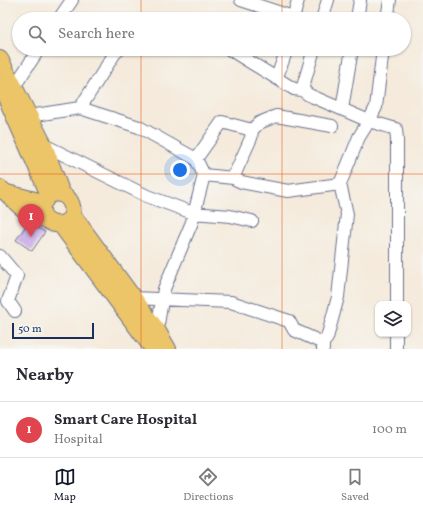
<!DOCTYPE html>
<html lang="en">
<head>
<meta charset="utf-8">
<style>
  body { margin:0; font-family:Vollkorn,serif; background:#f2f2f3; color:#2b2b33 }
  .controls { position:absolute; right:12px; bottom:12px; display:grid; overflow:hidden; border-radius:8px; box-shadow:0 1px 3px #0004 }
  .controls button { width:36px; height:36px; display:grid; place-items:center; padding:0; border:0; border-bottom:1px solid #e1e1e2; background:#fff; color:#2b2b33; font:20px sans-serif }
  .scale { position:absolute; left:12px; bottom:10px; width:82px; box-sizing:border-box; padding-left:4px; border:2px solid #1b2f5e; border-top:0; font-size:11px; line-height:14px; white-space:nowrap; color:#1b2f5e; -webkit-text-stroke:3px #f6f6f2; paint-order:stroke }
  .you { position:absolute; left:180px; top:170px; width:14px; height:14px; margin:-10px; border:3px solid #fff; border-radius:50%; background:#1a73e8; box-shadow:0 0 0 6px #1a73e833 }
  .badge { display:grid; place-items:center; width:26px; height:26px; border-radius:50%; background:#111827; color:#fff; font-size:13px; font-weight:700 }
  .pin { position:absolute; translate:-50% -33px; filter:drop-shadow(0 1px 2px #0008) }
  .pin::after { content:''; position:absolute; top:21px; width:14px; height:12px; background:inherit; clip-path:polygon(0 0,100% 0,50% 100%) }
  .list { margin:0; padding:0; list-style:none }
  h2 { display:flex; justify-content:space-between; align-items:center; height:52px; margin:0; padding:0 16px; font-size:17px }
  h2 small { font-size:13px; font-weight:400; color:#7c7c81 }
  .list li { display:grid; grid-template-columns:26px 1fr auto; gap:12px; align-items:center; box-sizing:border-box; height:56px; padding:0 16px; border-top:1px solid #e1e1e2 }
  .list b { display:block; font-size:15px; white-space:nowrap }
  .list p { margin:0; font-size:13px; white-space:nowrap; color:#7c7c81 }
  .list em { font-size:13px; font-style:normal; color:#7c7c81 }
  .icon { flex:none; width:22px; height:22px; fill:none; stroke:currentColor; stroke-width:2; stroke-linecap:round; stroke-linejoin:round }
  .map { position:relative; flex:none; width:423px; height:349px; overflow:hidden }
  .search { position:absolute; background:#fff; box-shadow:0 1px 3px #0004; left:12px; right:12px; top:12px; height:44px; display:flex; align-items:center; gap:10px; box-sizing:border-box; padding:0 14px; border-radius:22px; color:#7c7c81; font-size:15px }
  .sheet { height:108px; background:#fff }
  nav { display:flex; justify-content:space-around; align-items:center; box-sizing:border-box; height:56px; border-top:1px solid #e1e1e2; background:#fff; font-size:11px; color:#7c7c81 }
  nav a { display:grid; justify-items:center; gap:2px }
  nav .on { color:#111827 }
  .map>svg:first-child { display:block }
  .building { fill:#c2a2e7 }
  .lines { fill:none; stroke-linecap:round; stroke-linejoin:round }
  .minor-casing { stroke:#67708a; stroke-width:14 }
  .major-casing { stroke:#67708a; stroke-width:18 }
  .minor { stroke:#fff; stroke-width:12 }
  .major { stroke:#ecc569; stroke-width:16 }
  .grid { fill:none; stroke:#e8590c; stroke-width:1; stroke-opacity:0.55 }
</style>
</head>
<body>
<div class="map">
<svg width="423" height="349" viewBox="0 0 423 349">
  <rect width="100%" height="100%" fill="#f6f6f2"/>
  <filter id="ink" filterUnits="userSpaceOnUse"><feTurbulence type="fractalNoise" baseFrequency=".025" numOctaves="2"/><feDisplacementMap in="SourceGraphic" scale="8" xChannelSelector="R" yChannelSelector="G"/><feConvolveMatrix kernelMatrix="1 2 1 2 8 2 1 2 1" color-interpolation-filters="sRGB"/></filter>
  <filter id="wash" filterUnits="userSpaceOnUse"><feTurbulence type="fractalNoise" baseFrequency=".012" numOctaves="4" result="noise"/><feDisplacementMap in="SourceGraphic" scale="16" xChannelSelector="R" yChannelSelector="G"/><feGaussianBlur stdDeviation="0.9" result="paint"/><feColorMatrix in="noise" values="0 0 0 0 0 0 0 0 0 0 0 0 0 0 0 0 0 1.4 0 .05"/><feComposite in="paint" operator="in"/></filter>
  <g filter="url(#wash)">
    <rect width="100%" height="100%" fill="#f5eadb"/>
    <g id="blocks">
      <path class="building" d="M28 223 45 232 32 251 16 240Z"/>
    </g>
  </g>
  <g filter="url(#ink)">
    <use href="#blocks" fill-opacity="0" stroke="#67708a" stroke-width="1"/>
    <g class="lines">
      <g class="minor-casing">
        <path id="minor" d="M241 0 293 17
          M59 19 72 0
          M293 19 298 0
          M322 19 328 0
          M357 19 360 0
          M387 19 390 0
          M229 49 294 89 302 90 309 95 369 121 396 129 397 140V304
          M277 77 287 49
          M14 87 39 49
          M302 90 314 49
          M80 108 115 53 120 49
          M342 109 352 49
          M29 116 80 108 139 127 196 159 204 175 192 222 164 289 157 330
          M44 145 147 196 193 213 230 216 252 221
          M196 159 222 122 252 130
          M204 175 233 178 241 182 288 191 340 184
          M233 178 251 138 252 130 259 123 276 116 332 126
          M0 256 17 276 8 301 15 311
          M132 298 231 302 289 321 294 330 323 343
          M323 349V343L327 338 338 297 347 214 340 184 359 137 369 121 376 107 383 49
          M396 349V334"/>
      </g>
      <g class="major-casing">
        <path id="major" d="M0 59 44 145 62 194
          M0 84 49 195
          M0 188C10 195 18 207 29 213 33 215 39 216 43 218 49 221 53 226 61 224 82 219 72 186 49 195L41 206 44 219
          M7 193 43 202
          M72 214 157 330 168 349
          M60 224 153 349"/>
      </g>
      <use href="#minor" class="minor"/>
      <use href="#major" class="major"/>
    </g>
  </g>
  <path class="grid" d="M141 0V19M282 0V19M141 49V349M282 49V349M0 174H423"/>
</svg>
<div class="controls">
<button><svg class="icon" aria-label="layers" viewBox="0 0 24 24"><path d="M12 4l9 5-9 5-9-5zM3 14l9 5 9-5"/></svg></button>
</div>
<div class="scale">50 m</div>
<div class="you"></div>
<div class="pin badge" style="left:31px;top:237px;background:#e0444e">1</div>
<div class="search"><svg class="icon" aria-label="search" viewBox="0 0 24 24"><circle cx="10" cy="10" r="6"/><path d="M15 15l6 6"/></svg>Search here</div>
</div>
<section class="sheet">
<h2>Nearby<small></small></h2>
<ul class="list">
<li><span class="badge" style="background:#e0444e">1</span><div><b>Smart Care Hospital</b><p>Hospital</p></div><em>100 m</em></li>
</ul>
</section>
<nav>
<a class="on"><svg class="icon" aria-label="map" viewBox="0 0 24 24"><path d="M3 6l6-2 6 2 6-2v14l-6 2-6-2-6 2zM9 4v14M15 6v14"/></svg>Map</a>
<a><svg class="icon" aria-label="directions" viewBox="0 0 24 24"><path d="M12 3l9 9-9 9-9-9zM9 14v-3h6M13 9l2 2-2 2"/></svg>Directions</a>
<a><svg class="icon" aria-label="saved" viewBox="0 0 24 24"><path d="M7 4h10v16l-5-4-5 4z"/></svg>Saved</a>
</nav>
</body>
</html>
